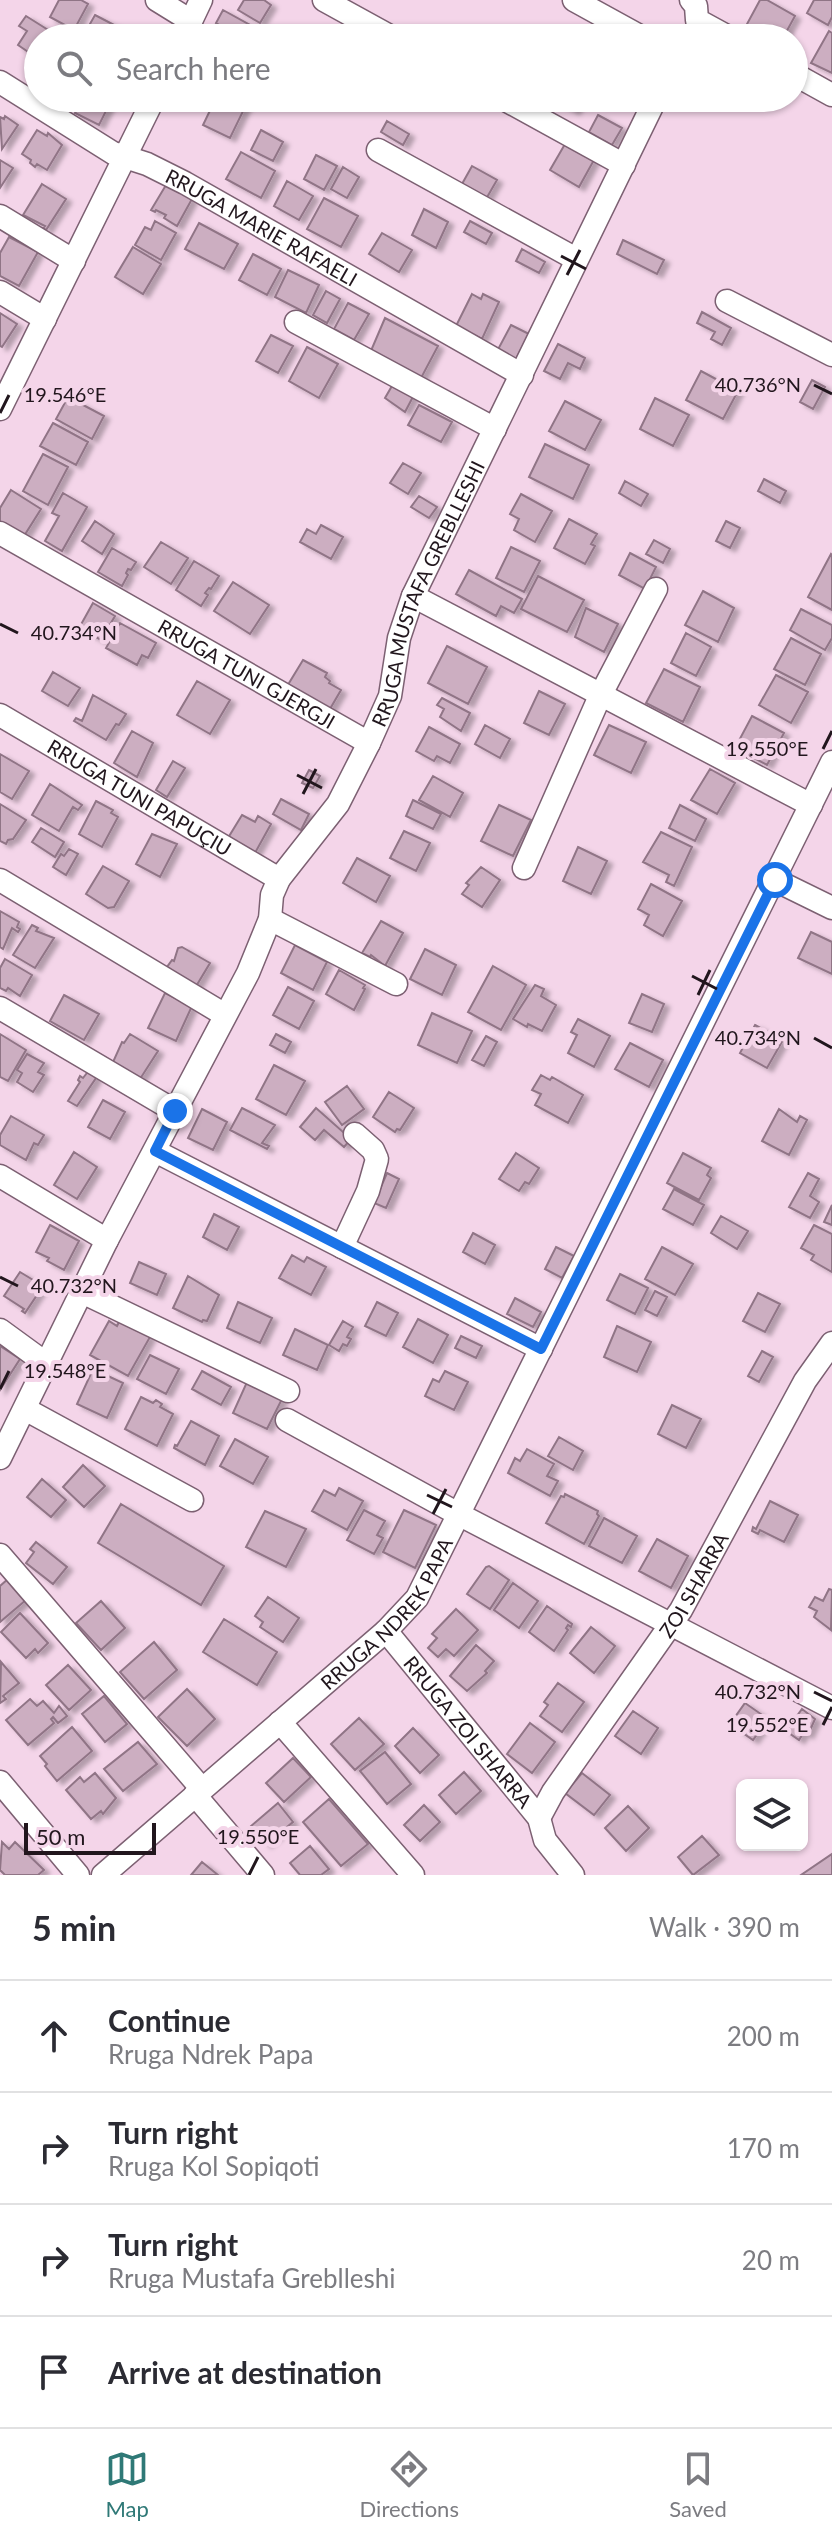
<!DOCTYPE html>
<html lang="en">
<head>
<meta charset="utf-8">
<style>
  body { margin:0; font-family:Lato,sans-serif; background:#f7f7f7; color:#2b2b33 }
  .controls { position:absolute; right:24px; bottom:24px; display:grid; overflow:hidden; border-radius:12px; box-shadow:0 2px 6px #0004 }
  .controls button { width:72px; height:72px; display:grid; place-items:center; padding:0; border:0; border-bottom:2px solid #e1e1e2; background:#fff; color:#2b2b33; font:40px sans-serif }
  .scale { position:absolute; left:24px; bottom:20px; width:132px; box-sizing:border-box; padding-left:8px; border:4px solid #21161d; border-top:0; font-size:22px; line-height:28px; white-space:nowrap; color:#21161d; -webkit-text-stroke:6px #f4d5e9; paint-order:stroke }
  .stop { position:absolute; width:24px; height:24px; margin:-18px; border:6px solid #1a73e8; border-radius:50%; background:#fff }
  .stop.end { background:#1a73e8; border-color:#fff; box-shadow:0 2px 8px #0008 }
  .list { margin:0; padding:0; list-style:none }
  h2 { display:flex; justify-content:space-between; align-items:center; height:104px; margin:0; padding:0 32px; font-size:34px }
  h2 small { font-size:26px; font-weight:400; color:#7c7c81 }
  .list li { display:grid; grid-template-columns:52px 1fr auto; gap:24px; align-items:center; box-sizing:border-box; height:112px; padding:0 32px; border-top:2px solid #e1e1e2 }
  .list b { display:block; font-size:30px; white-space:nowrap }
  .list p { margin:0; font-size:26px; white-space:nowrap; color:#7c7c81 }
  .list em { font-size:26px; font-style:normal; color:#7c7c81 }
  .icon { flex:none; width:44px; height:44px; fill:none; stroke:currentColor; stroke-width:2; stroke-linecap:round; stroke-linejoin:round }
  .map { position:relative; flex:none; width:832px; height:1875px; overflow:hidden }
  .search { position:absolute; background:#fff; box-shadow:0 2px 6px #0004; left:24px; right:24px; top:24px; height:88px; display:flex; align-items:center; gap:20px; box-sizing:border-box; padding:0 28px; border-radius:44px; color:#7c7c81; font-size:30px }
  .sheet { height:552px; background:#fff }
  nav { display:flex; justify-content:space-around; align-items:center; box-sizing:border-box; height:112px; border-top:2px solid #e1e1e2; background:#fff; font-size:22px; color:#7c7c81 }
  nav a { display:grid; justify-items:center; gap:4px }
  nav .on { color:#2f7977 }
  .map>svg:first-child { display:block }
  .building { fill:#ccaec1; stroke:#907486; stroke-width:2; filter:url(#shadow) }
  .lines { fill:none; stroke-linecap:round; stroke-linejoin:round }
  .minor-casing { stroke:#7c6072; stroke-width:25 }
  .minor { stroke:#fff; stroke-width:22 }
  .route { stroke:#1a73e8; stroke-width:10 }
  .ticks { fill:none; stroke:#21161d; stroke-width:3 }
  .labels { text-anchor:middle; dominant-baseline:central; stroke-width:8; stroke-linejoin:round; paint-order:stroke }
  .street-label { font-size:20px; fill:#21161d; stroke:#f4d5e9 }
  .ticks-label { font-size:20px; text-anchor:middle; fill:#21161d; stroke:#f4d5e9; stroke-width:8; stroke-linejoin:round; paint-order:stroke }
</style>
</head>
<body>
<div class="map">
<svg width="832" height="1875" viewBox="0 0 832 1875">
  <defs>
    <filter id="shadow"><feDropShadow dx="5.5" dy="3.5" stdDeviation="2" flood-color="#0004"/></filter>
  </defs>
  <rect width="100%" height="100%" fill="#f4d5e9"/>
  <path class="building" d="M59 0H81L88 4 74 30 50 17Z
    M244 0H264L271 5 260 23 238 10Z
    M760 0H767L795 16 783 38H773L747 24Z
    M814 0H832V17L828 25 807 13Z
    M223 10 250 25 243 38 216 23Z
    M95 15 118 27 112 38H82Z
    M26 16 53 33 50 38H38L37 58 18 45 27 31 19 26Z
    M513 28 532 38H508Z
    M129 31 142 38H125Z
    M829 31 832 33V73L811 63Z
    M82 98H95L109 105 99 125 75 113Z
    M216 98 233 103 237 98 247 103 230 138 203 125Z
    M552 98H578L575 103 578 105 574 111Z
    M598 115 622 128 612 145 589 132Z
    M5 116 18 125 2 149 0 117 4 119Z
    M387 121 409 134 403 145 381 132Z
    M37 130 47 136 48 133 62 145 47 170 37 164 35 167 30 163 31 160 22 154Z
    M261 130 283 142 273 161 251 150Z
    M565 144 594 160 579 187 550 170Z
    M241 152 275 171 261 198 226 179Z
    M316 155 337 166 324 190 304 179Z
    M0 160 13 168 0 188Z
    M472 166 497 180 486 199 462 184Z
    M343 167 359 177 347 198 331 189Z
    M287 181 313 196 299 220 274 206Z
    M42 184 66 199 46 230 43 228 45 226 23 215Z
    M166 185 192 199 177 226 164 218 166 215 156 210 155 212 151 210Z
    M324 198 358 216 341 247 307 229Z
    M424 209 448 222 436 248 412 235Z
    M155 221 176 233 161 260 135 245 145 227 151 230Z
    M470 221 492 233 486 244 464 232Z
    M199 223 238 244 224 269 185 249Z
    M382 233 412 250 399 272 369 254Z
    M9 237 38 252 19 286 0 276V253Z
    M623 240 664 260 657 274 617 254Z
    M133 247 161 264 143 294 115 277Z
    M522 249 545 262 539 273 516 261Z
    M253 254 281 269 267 295 239 280Z
    M288 270 319 285 306 313 275 297Z
    M326 291 340 299 327 323 313 315Z
    M472 294 481 299 483 294 499 302 482 339 456 326Z
    M348 303 369 314 354 340 334 329Z
    M702 312 731 328 722 345 711 339 715 332 697 323Z
    M0 313 17 324 2 347 0 346Z
    M385 318 438 346 420 380 370 353Z
    M511 325 529 334 513 365 495 355Z
    M271 335 293 346 278 373 256 361Z
    M558 344 585 358 580 369 568 363 560 379 544 371Z
    M307 347 338 364 319 398 289 381Z
    M701 371 738 391 723 419 686 400Z
    M396 379 416 391 405 412 385 398Z
    M812 380 825 387 813 409 800 402Z
    M68 397 104 416 92 439 56 419Z
    M655 398 689 415 673 446 640 429Z
    M565 401 601 420 585 450 549 431Z
    M419 405 452 422 441 442 408 425Z
    M53 423 88 442 76 465 40 446Z
    M545 444 589 465 573 499 529 477Z
    M43 454 68 467 48 505 23 491Z
    M403 463 421 473 408 494 390 483Z
    M764 479 786 491 780 503 758 491Z
    M625 481 648 494 641 506 619 493Z
    M11 490 41 509 24 536 0 521V508Z
    M63 493 87 507 62 551 45 541 59 516 52 513Z
    M521 494 552 511 535 542 514 530 519 519 510 514Z
    M419 496 437 507 429 518 411 507Z
    M569 519 597 534 591 544 595 546 585 564 554 548Z
    M95 521 114 534 102 554 82 541Z
    M726 521 740 528 730 548 716 541Z
    M321 525 343 537 331 559 300 542 307 529 316 534Z
    M654 540 670 549 663 563 646 554Z
    M161 542 188 558 171 584 144 567Z
    M511 547 540 561 524 592 496 578Z
    M112 548 136 562 131 570 128 569 126 573 128 575 122 586 98 572Z
    M630 553 656 567 645 589 619 575Z
    M831 554 832 555V610L808 597Z
    M194 561 219 576 211 589 209 588 205 593 208 595 201 606 176 590Z
    M469 570 522 599 514 613 501 606 496 616 456 594Z
    M538 576 584 600 567 632 521 609Z
    M233 582 269 605 250 634 214 611Z
    M703 591 734 608 718 642 685 625Z
    M93 603 115 616 101 640 79 628Z
    M586 608 618 624 604 652 575 637Z
    M801 609 832 625V638L825 650 790 630Z
    M120 623 156 643 148 658 142 655 137 665 106 648Z
    M686 633 711 647 696 676 671 663Z
    M791 638 821 654 805 685 774 669Z
    M447 646 487 667 468 704 428 683Z
    M303 660 327 673 325 677 330 681 329 683 341 690 327 714 286 688Z
    M664 669 700 687 683 722 646 703Z
    M53 672 80 688 68 706 42 691Z
    M776 675 808 692 791 723 759 705Z
    M197 681 230 700 210 734 177 715Z
    M539 691 565 704 549 735 524 723Z
    M93 695 126 714 119 725 116 724 106 740 74 721 76 718 82 721Z
    M442 698 470 713 461 731 440 717 444 709 437 705Z
    M752 716 784 733 767 765 735 748Z
    M485 725 510 739 500 758 475 744Z
    M609 725 646 742 631 773 594 755Z
    M429 727 460 744 450 763 437 756 434 761 416 751Z
    M132 731 153 743 137 777 114 763Z
    M0 754 29 771 12 799 0 792Z
    M173 761 185 768 167 797 156 790Z
    M710 769 735 783 717 814 691 800Z
    M309 770 320 776 313 788 302 783Z
    M433 776 463 793 450 817 419 800Z
    M50 784 82 805 78 810 73 807 59 831 32 815Z
    M281 799 309 814 301 830 273 814Z
    M413 800 441 814 433 829 406 816Z
    M96 801 113 810 111 813 118 817 102 847 79 834Z
    M0 804 26 820 13 839 8 840 6 844 0 841Z
    M499 805 531 820 513 856 481 841Z
    M680 805 706 819 695 841 669 828Z
    M242 815 255 822 258 816 271 824 255 853 228 838Z
    M41 828 64 842 55 857 32 842Z
    M404 831 430 843 416 871 390 858Z
    M661 832 692 847 674 886 666 882 669 875 643 862Z
    M152 834 177 844 160 877 136 864Z
    M578 847 607 861 591 894 563 881Z
    M69 849 78 854 66 875 53 867 61 854 64 856Z
    M357 858 390 876 376 902 343 883Z
    M103 866 129 881 114 907 108 908 86 894Z
    M481 867 500 880 482 907 462 894 469 885 466 883Z
    M651 884 682 901 663 936 644 925 649 915 638 909Z
    M0 911 19 922 17 927 20 929 18 932 12 928 3 949 0 947Z
    M381 921 403 933 385 966 371 955 370 957 362 953Z
    M32 925 38 928 36 931 54 938 35 968 13 955Z
    M811 932 832 942V974L798 958Z
    M295 945 327 962 313 990 281 973Z
    M182 947 210 963 195 988 168 971 169 968 167 967 172 960 174 961 178 948Z
    M425 949 456 965 442 995 410 979Z
    M5 959 32 975 20 996 8 988 6 991 0 988V968Z
    M493 966 526 985 501 1030 468 1012Z
    M339 970 365 985 363 988 365 989 354 1010 326 994Z
    M535 985 544 989 541 996 556 1005 542 1031 528 1024 527 1027 513 1019Z
    M288 987 314 1001 299 1029 273 1015Z
    M165 993 192 1006 176 1041 148 1028Z
    M642 994 664 1004 652 1032 629 1023Z
    M64 995 99 1014 84 1040 50 1021Z
    M432 1013 472 1031 457 1063 418 1045Z
    M578 1019 610 1036 594 1067 568 1053 577 1035 571 1032Z
    M755 1025 783 1040 767 1068 740 1053Z
    M0 1034 26 1050 8 1081 0 1077Z
    M130 1034 158 1051 140 1079 113 1062 122 1042 124 1043Z
    M276 1034 291 1042 285 1053 270 1045Z
    M486 1036 497 1042 484 1066 472 1060Z
    M630 1043 663 1060 649 1087 615 1069Z
    M27 1054 44 1063 38 1072 44 1075 33 1092 17 1082 22 1073 17 1070Z
    M274 1065 305 1081 286 1115 256 1099Z
    M90 1069 96 1073 94 1076 96 1078 77 1106 68 1101 80 1082 78 1080 80 1076 83 1078Z
    M541 1075 550 1080 552 1077 583 1095 568 1123 535 1105 541 1094 532 1090Z
    M347 1086 364 1109 342 1125 325 1102Z
    M389 1092 414 1108 400 1130 397 1129 395 1132 373 1117Z
    M103 1100 125 1112 110 1139 88 1127Z
    M242 1108 275 1125 262 1143 269 1146 267 1149 230 1130Z
    M316 1108 351 1139 344 1147 324 1130 315 1140 300 1127Z
    M202 1109 227 1122 213 1150 188 1138Z
    M779 1109 797 1122 800 1116 807 1120 789 1155 762 1141Z
    M11 1116 44 1135 38 1145 34 1143 26 1160 0 1145V1135Z
    M74 1152 97 1167 77 1199 54 1185Z
    M516 1153 539 1168 529 1184 525 1182 519 1191 499 1179Z
    M683 1153 711 1168 707 1175 711 1178 699 1200 667 1183Z
    M387 1173 399 1179 386 1208 374 1203Z
    M808 1173 819 1179 810 1196 819 1202 810 1218 789 1207Z
    M674 1189 704 1205 693 1225 663 1209Z
    M832 1205V1225L824 1222Z
    M214 1214 239 1227 227 1250 203 1237Z
    M721 1216 748 1231 737 1249 711 1233Z
    M50 1225 79 1241 64 1270 47 1261 49 1258 36 1252Z
    M814 1225 832 1234V1272L811 1260 814 1255 801 1248Z
    M473 1233 495 1245 485 1264 463 1252Z
    M556 1247 574 1256 562 1278 545 1269Z
    M662 1247 693 1264 675 1295 645 1279Z
    M292 1255 304 1262 307 1257 326 1267 311 1295 279 1278Z
    M139 1262 166 1274 157 1295 130 1283Z
    M20 1272 43 1286 25 1313 22 1311 24 1309 4 1296Z
    M620 1274 648 1288 635 1314 607 1300Z
    M188 1276 219 1295 207 1321 203 1320 202 1322 173 1308Z
    M655 1291 667 1297 657 1316 645 1310Z
    M758 1293 780 1304 765 1332 743 1321Z
    M515 1298 541 1312 533 1327 507 1314Z
    M238 1302 272 1318 260 1343 227 1328Z
    M377 1302 398 1313 386 1336 365 1326Z
    M418 1319 448 1335 433 1363 403 1347Z
    M120 1320 150 1337 128 1376 90 1355 109 1321 117 1326Z
    M343 1321 353 1327 347 1337 351 1339 347 1346 343 1344 339 1351 329 1345Z
    M617 1326 651 1342 637 1372 604 1357Z
    M295 1329 328 1345 317 1370 283 1355Z
    M461 1336 482 1346 476 1358 455 1348Z
    M0 1346 20 1359 0 1390Z
    M762 1351 773 1357 759 1382 748 1376Z
    M150 1355 179 1369 166 1394 137 1379Z
    M93 1369 123 1383 107 1418 77 1404Z
    M202 1371 231 1387 221 1405 192 1389Z
    M445 1371 468 1382 454 1410 425 1396 433 1379 439 1382Z
    M247 1382 282 1399 267 1429 233 1413Z
    M141 1397 153 1403 156 1400 162 1404 160 1407 173 1414 157 1446 125 1429Z
    M672 1405 701 1419 686 1448 658 1434Z
    M191 1421 219 1436 205 1465 174 1448 175 1445 177 1446Z
    M559 1437 583 1451 573 1470 548 1456Z
    M235 1439 268 1457 253 1484 220 1466Z
    M527 1449 554 1464 547 1476 558 1481 550 1496 508 1473 515 1458 520 1461Z
    M83 1465 105 1486 84 1507 63 1487Z
    M42 1479 66 1500 51 1517 27 1497Z
    M339 1488 363 1501 347 1530 312 1511 324 1490 335 1496Z
    M565 1494 598 1511 597 1514 599 1516 584 1544 546 1523 561 1496 564 1497Z
    M770 1501 798 1515 784 1542 760 1530 758 1534 752 1531 753 1527 756 1529Z
    M121 1504 224 1566 201 1605 98 1543Z
    M364 1510 385 1521 377 1535 383 1538 374 1554 347 1540Z
    M404 1510 436 1525 415 1568 383 1552Z
    M265 1511 306 1529 286 1567 246 1547Z
    M604 1518 637 1536 622 1563 589 1546Z
    M657 1539 688 1556 671 1588 639 1571Z
    M36 1542 67 1567 53 1584 26 1563 34 1552 30 1549Z
    M489 1566 509 1580 490 1609 467 1594 486 1567Z
    M8 1579 26 1600 0 1622V1586Z
    M513 1583 538 1601 519 1628 494 1610Z
    M829 1589 832 1590 831 1630 814 1617 817 1611 809 1607 815 1597 823 1601Z
    M268 1597 299 1618 283 1642 260 1627 263 1622 255 1616Z
    M101 1601 125 1628 101 1650 76 1623Z
    M547 1606 572 1624 571 1627 568 1625 566 1628 568 1630 554 1651 529 1632Z
    M456 1609 478 1630 454 1656 446 1649 438 1657 428 1648 437 1638 432 1634Z
    M20 1613 48 1643 38 1653 35 1649 26 1658 1 1632Z
    M224 1619 277 1652 257 1685 203 1652Z
    M591 1627 615 1646 594 1673 570 1653Z
    M154 1642 177 1670 144 1699 120 1672Z
    M476 1645 494 1661 485 1671 487 1673 467 1691 450 1676Z
    M1 1662 19 1683 3 1696 6 1699 0 1703Z
    M68 1665 91 1690 69 1710 46 1685Z
    M558 1683 584 1702 562 1732 540 1716 548 1705 544 1702Z
    M187 1689 215 1719 187 1746 158 1717Z
    M104 1696 127 1724 105 1742 82 1714Z
    M30 1699 37 1706 43 1701 54 1713 59 1706 67 1716 58 1723 53 1717 51 1719 54 1723 28 1745 6 1720Z
    M745 1703 768 1719 753 1740 730 1724Z
    M802 1709 815 1719 808 1735 804 1732 799 1740 786 1731Z
    M633 1711 658 1728 641 1754 615 1736Z
    M359 1718 384 1744 355 1770 331 1744Z
    M530 1723 555 1742 532 1773 507 1754Z
    M72 1727 92 1751 57 1781 45 1766 47 1764 40 1756Z
    M413 1728 439 1755 420 1773 395 1746Z
    M138 1742 157 1764 123 1791 104 1769Z
    M385 1752 411 1784 387 1804 360 1771Z
    M293 1758 311 1777 284 1802 266 1783Z
    M464 1772 481 1791 456 1814 439 1795Z
    M95 1773 116 1798 103 1814 101 1811 91 1819 66 1790 80 1777 84 1782Z
    M582 1773 610 1795 594 1815 565 1793Z
    M329 1799 368 1844 341 1866 303 1822Z
    M278 1803 293 1822 266 1844 251 1826Z
    M424 1805 440 1822 420 1841 404 1825Z
    M628 1806 649 1828 626 1851 605 1828Z
    M702 1836 719 1855 693 1875 678 1857Z
    M2 1842 9 1849 15 1842 44 1870 38 1875H5L0 1870Z
    M310 1846 329 1869 321 1875H300L290 1863Z
    M832 1854V1875H801Z
    M202 1862 218 1875H191Z"/>
  <g class="lines">
    <g class="minor-casing">
      <g id="minor">
        <path d="M157 0 191 21"/>
        <path d="M324 0 393 38"/>
        <path d="M574 0 643 38"/>
        <path d="M691 0 696 6 697 20 730 38"/>
        <path d="M183 38 201 0"/>
        <path d="M794 74 832 95"/>
        <path id="s1" d="M0 82 113 153 147 164 185 183 522 375"/>
        <path d="M502 98 624 165"/>
        <path d="M378 150 576 259"/>
        <path d="M0 216 74 261"/>
        <path d="M0 292 45 319"/>
        <path d="M727 301 832 355"/>
        <path d="M296 322 495 429"/>
        <path d="M0 409 154 98"/>
        <path id="s2" d="M0 533 369 743"/>
        <path d="M413 596 811 805"/>
        <path id="s3" d="M0 715 279 879"/>
        <path d="M524 868 600 696 656 589"/>
        <path d="M0 880 225 1015"/>
        <path d="M775 880 832 908"/>
        <path d="M270 919 396 984"/>
        <path d="M0 1008 175 1111"/>
        <path d="M155 1151 541 1349"/>
        <path d="M0 1176 107 1240"/>
        <path d="M342 1247 368 1191 377 1159 373 1150 355 1134"/>
        <path d="M82 1292 288 1391"/>
        <path d="M0 1330 48 1365"/>
        <path d="M25 1409 192 1500"/>
        <path d="M287 1420 460 1515 832 1708"/>
        <path id="s4" d="M0 1458 107 1240 248 973 270 919 272 895 279 879 338 804 369 743 390 696 399 638 413 596 656 98"/>
        <path d="M0 1555 202 1789"/>
        <path id="s5" d="M386 1631 539 1818 545 1840 573 1875"/>
        <path d="M280 1722 413 1875"/>
        <path d="M0 1782 78 1875"/>
        <path d="M195 1795 263 1875"/>
        <path id="s6" d="M539 1818 553 1792 681 1610 805 1381 832 1343"/>
        <path id="s7" d="M103 1875 386 1631 417 1598 832 762"/>
      </g>
    </g>
    <use href="#minor" class="minor"/>
  </g>
  <g class="lines">
    <path class="route" d="M175 1111 155 1151 541 1349 775 880"/>
  </g>
  <path class="ticks" d="M561 256 586 269M567 275 580 250M814 385 832 394M0 413 9 395M0 624 18 633M823 749 832 731M297 775 322 788M303 794 316 769M692 976 717 989M698 995 710 970M814 1038 832 1048M0 1277 18 1286M0 1389 9 1371M427 1495 452 1507M433 1514 446 1489M814 1692 832 1701M823 1725 832 1707M249 1875 258 1857"/>
  <g class="labels">
    <g class="street-label">
      <text stroke="none"><textPath href="#s1" startOffset="300">RRUGA MARIE RAFAELI</textPath></text>
      <text stroke="none"><textPath href="#s4" startOffset="970">RRUGA MUSTAFA GREBLLESHI</textPath></text>
      <text stroke="none"><textPath href="#s2" startOffset="284">RRUGA TUNI GJERGJI</textPath></text>
      <text stroke="none"><textPath href="#s3" startOffset="162">RRUGA TUNI PAPUÇIU</textPath></text>
      <text stroke="none"><textPath href="#s6" startOffset="280">ZOI SHARRA</textPath></text>
      <text stroke="none"><textPath href="#s7" startOffset="388">RRUGA NDREK PAPA</textPath></text>
      <text stroke="none"><textPath href="#s5" startOffset="130">RRUGA ZOI SHARRA</textPath></text>
    </g>
  </g>
  <g class="ticks-label">
    <text x="758" y="392">40.736°N</text>
    <text x="65" y="402">19.546°E</text>
    <text x="74" y="640">40.734°N</text>
    <text x="767" y="756">19.550°E</text>
    <text x="758" y="1045">40.734°N</text>
    <text x="74" y="1293">40.732°N</text>
    <text x="65" y="1378">19.548°E</text>
    <text x="758" y="1699">40.732°N</text>
    <text x="767" y="1732">19.552°E</text>
    <text x="258" y="1844">19.550°E</text>
  </g>
</svg>
<div class="controls">
<button><svg class="icon" aria-label="layers" viewBox="0 0 24 24"><path d="M12 4l9 5-9 5-9-5zM3 14l9 5 9-5"/></svg></button>
</div>
<div class="scale">50 m</div>
<div class="stop" style="left:775px;top:880px"></div>
<div class="stop end" style="left:175px;top:1111px"></div>
<div class="search"><svg class="icon" aria-label="search" viewBox="0 0 24 24"><circle cx="10" cy="10" r="6"/><path d="M15 15l6 6"/></svg>Search here</div>
</div>
<section class="sheet">
<h2>5 min<small>Walk · 390 m</small></h2>
<ul class="list">
<li><svg class="icon" aria-label="ahead" viewBox="0 0 24 24"><path d="M12 20V5M6 11l6-6 6 6"/></svg><div><b>Continue</b><p>Rruga Ndrek Papa</p></div><em>200 m</em></li>
<li><svg class="icon" aria-label="right" viewBox="0 0 24 24"><path d="M7 20v-9h11M14 6l5 5-5 5"/></svg><div><b>Turn right</b><p>Rruga Kol Sopiqoti</p></div><em>170 m</em></li>
<li><svg class="icon" aria-label="right" viewBox="0 0 24 24"><path d="M7 20v-9h11M14 6l5 5-5 5"/></svg><div><b>Turn right</b><p>Rruga Mustafa Greblleshi</p></div><em>20 m</em></li>
<li><svg class="icon" aria-label="arrive" viewBox="0 0 24 24"><path d="M6 21V4h12l-3 4 3 4H6"/></svg><div><b>Arrive at destination</b></div></li>
</ul>
</section>
<nav>
<a class="on"><svg class="icon" aria-label="map" viewBox="0 0 24 24"><path d="M3 6l6-2 6 2 6-2v14l-6 2-6-2-6 2zM9 4v14M15 6v14"/></svg>Map</a>
<a><svg class="icon" aria-label="directions" viewBox="0 0 24 24"><path d="M12 3l9 9-9 9-9-9zM9 14v-3h6M13 9l2 2-2 2"/></svg>Directions</a>
<a><svg class="icon" aria-label="saved" viewBox="0 0 24 24"><path d="M7 4h10v16l-5-4-5 4z"/></svg>Saved</a>
</nav>
</body>
</html>
